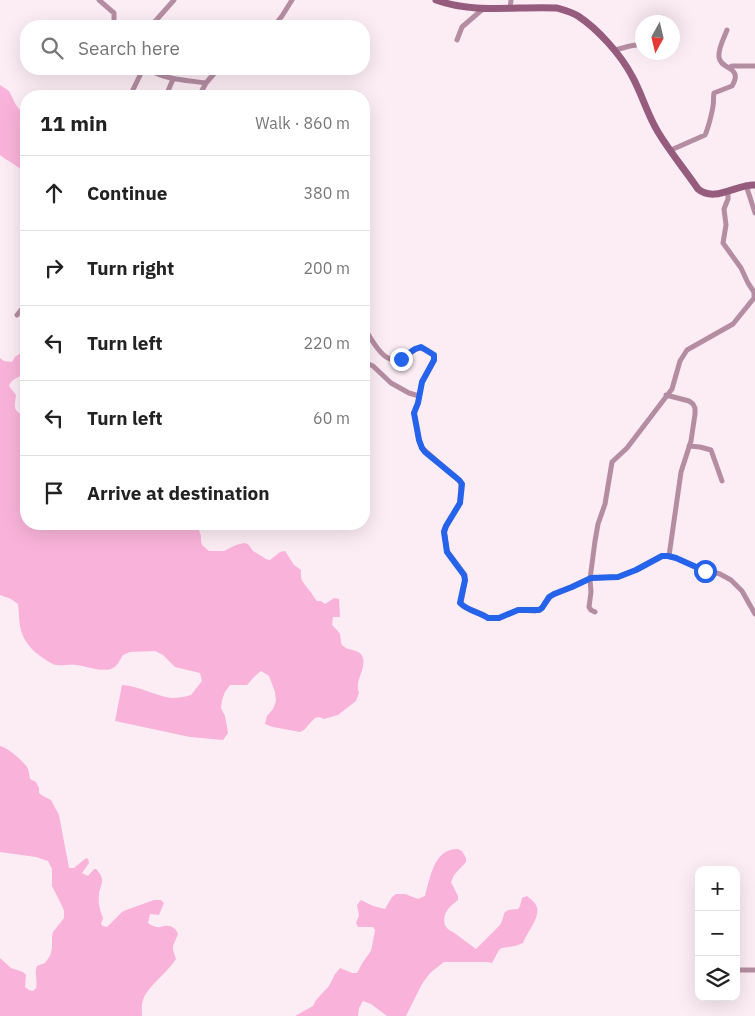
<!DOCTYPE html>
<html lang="en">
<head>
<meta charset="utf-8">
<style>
  body { margin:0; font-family:"IBM Plex Sans",sans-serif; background:#f6f6f6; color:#222 }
  .controls { position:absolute; right:15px; bottom:15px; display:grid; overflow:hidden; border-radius:10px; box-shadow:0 5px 20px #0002 }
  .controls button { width:45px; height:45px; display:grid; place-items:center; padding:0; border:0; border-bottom:1px solid #e0e0e0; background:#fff; color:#222; font:25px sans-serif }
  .compass { position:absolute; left:635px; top:15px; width:45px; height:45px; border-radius:50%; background:#fff; box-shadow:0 5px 20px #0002; rotate:188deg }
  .stop { position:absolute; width:15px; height:15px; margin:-11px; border:4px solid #2563eb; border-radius:50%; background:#fff }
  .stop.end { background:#2563eb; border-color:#fff; box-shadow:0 1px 5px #0008 }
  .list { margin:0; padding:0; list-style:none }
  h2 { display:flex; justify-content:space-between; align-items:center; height:65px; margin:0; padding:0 20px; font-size:21px }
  h2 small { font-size:16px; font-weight:400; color:#767676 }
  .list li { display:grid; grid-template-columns:32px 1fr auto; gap:15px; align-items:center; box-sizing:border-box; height:75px; padding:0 20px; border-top:1px solid #e0e0e0 }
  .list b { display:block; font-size:19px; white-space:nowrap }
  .list em { font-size:16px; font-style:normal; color:#767676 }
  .icon { flex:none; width:28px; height:28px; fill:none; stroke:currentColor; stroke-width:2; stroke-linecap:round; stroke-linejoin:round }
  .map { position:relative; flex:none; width:755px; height:1016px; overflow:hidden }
  .search { position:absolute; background:#fff; box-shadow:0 5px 20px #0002; left:20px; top:20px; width:350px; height:55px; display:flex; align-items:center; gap:12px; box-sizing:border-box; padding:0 18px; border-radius:20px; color:#767676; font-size:19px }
  .panel { position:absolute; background:#fff; box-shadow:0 5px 20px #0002; left:20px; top:90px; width:350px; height:440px; border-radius:20px }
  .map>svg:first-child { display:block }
  .green { fill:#f9b3da }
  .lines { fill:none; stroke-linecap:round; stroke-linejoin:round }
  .street { stroke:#b58da3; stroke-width:5 }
  .secondary { stroke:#955c7d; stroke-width:7 }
  .route { stroke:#2563eb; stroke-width:6 }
</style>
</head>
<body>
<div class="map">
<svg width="755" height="1016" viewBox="0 0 755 1016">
  <rect width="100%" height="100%" fill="#fcecf4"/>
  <path class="green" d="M0 85 9 91 16 105 26 118V169L19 168C13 163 6 160 0 155Z
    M22 352 26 355V374C19 377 12 378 9 386L16 395C14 410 13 410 26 417V524H197L201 536V541L202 545 209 551H224L236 545 244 543 248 544 253 551 266 559 270 560 280 552 285 551 294 565 301 570C300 581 303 582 309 590 312 593 314 598 317 601H321L325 604 334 598 339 599 340 617H333L332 625C335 628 338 631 340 634 341 638 340 643 343 646 348 651 361 649 363 658 366 670 354 681 359 693L356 701 338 715 324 719 319 717 315 718 312 721 304 730 300 732 273 727 265 724 267 716 273 709 276 701 275 692 269 676 261 671 255 676 247 685H230L225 692 222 700 221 708 225 716 228 733 223 740 190 737 115 721 122 685C140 686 155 696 172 698 178 698 185 697 191 695L202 681 200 673 175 667 163 655 155 651 130 652 123 655C120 660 117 667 111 669 99 672 87 666 76 665 69 664 60 667 53 664 48 662 34 652 31 648 18 633 20 623 18 604L11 599 0 595V358L4 361 12 362 15 357Z
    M0 746C7 747 23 761 27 767 29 770 29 775 30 779L36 782 39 788V793L43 796 51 800 59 815 69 868H74L86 858 88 859 89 863 82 873 88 876 94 869H96C107 881 100 883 99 895 98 904 100 911 103 918L101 924 103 926 107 927 122 912 126 910 154 900H161L164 903 159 915 150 914 148 923C151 925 156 928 160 927 162 927 163 926 164 926 171 925 176 928 178 934L173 946V950L176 959C168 972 147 987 143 1000 141 1005 142 1011 142 1016H0V958L11 968 23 972 26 975 25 987 29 990 33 991 36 988C38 981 34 973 37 966L45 963 50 956 52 948V937L53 932 64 918V911L62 906 52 886V869L48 861 36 857 0 852Z
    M458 849 462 851 466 858V862L454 875 451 882 458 896V900C455 903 451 905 449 908 442 916 442 928 453 932L476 949 500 925C507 913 499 910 518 909L520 906 522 898 527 896C530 899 534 901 536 905 542 916 527 932 523 943L515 946 502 948 499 950 492 963 487 962H444L430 973 422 984 406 1016H387L371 1004 363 1001 359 1008 358 1016H295L313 1006 316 1000 329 986 335 974 340 968 352 973H357L363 962 371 951 375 930 373 927H358L356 923 359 915 357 905 361 900 373 906 385 909 392 897 396 894H405L418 899 425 896C429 882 433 855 450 850 453 849 456 849 458 849Z"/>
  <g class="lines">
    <path class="street" d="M99 0 114 13V22L116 26
      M510 8 511 0
      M151 26 174 0
      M274 26 282 16 292 0
      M457 40 462 27 484 8
      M615 50 630 46 642 44
      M730 67 732 66H755
      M148 69C166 80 186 80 206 83
      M168 91 173 79
      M130 96 143 69
      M199 96 206 83 218 69
      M671 150 705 135C708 129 712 113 713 106 714 101 713 97 714 93L732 86C744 66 720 70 719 57 718 48 724 38 727 30
      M746 185 755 213
      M17 315 26 304
      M364 327C369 336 379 354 388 358 408 368 411 335 434 355V360L422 382 418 403 414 413 419 440 422 448 461 482 460 503 444 530 447 551 465 575V581L461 603 465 607 482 614 489 618H499L518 610 535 611 542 608 551 596 591 578 618 577 635 570 662 556H668L676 558 699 568 720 574 731 580 742 591 755 614
      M364 362 373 366 391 383 409 393 419 396
      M666 395 689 401 693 404 695 408V414L691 441 681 472 669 556
      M689 446 700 447 711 450 722 481
      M595 612 591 610 589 607 591 592 590 579 595 541 598 524 605 504 612 462 627 448 672 389 680 361 687 350 733 324 754 298V292L748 283 741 268 723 243 726 225 724 209 728 199V191
      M736 970H755"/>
    <path class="secondary" d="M436 0C474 14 516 6 557 8 564 10 572 12 578 16 598 29 621 55 632 76 642 94 647 114 658 132 670 152 685 170 698 189 715 203 736 184 755 185"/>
  </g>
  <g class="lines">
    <path class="route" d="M401 359 415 349 421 347 434 355V360L422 382 418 403 414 413 419 440 422 448 425 452 459 480 462 484 460 503 446 526 444 532 447 552 464 575 465 580 460 603C468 611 479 612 488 618H499L518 610H539L542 608 549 597 554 594 572 587 591 578 618 577 636 570 662 556H668L676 558 705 571"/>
  </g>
</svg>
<div class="controls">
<button>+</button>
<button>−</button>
<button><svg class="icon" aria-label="layers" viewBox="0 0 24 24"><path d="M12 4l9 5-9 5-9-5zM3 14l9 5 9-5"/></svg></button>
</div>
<svg class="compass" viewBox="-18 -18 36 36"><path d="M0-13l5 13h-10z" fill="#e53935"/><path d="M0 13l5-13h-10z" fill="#767676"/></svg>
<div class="stop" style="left:705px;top:571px"></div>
<div class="stop end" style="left:401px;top:359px"></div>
<div class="search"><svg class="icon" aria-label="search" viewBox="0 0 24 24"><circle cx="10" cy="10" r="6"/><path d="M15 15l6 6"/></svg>Search here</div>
<section class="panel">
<h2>11 min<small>Walk · 860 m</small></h2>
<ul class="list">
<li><svg class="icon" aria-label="ahead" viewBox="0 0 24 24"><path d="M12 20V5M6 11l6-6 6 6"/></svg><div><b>Continue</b></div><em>380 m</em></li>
<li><svg class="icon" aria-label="right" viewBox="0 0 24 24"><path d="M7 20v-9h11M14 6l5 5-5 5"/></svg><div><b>Turn right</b></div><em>200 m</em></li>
<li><svg class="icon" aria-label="left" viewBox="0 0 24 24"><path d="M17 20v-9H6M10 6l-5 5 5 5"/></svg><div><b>Turn left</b></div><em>220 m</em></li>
<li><svg class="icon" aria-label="left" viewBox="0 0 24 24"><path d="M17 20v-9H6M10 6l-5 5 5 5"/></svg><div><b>Turn left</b></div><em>60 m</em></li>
<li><svg class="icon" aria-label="arrive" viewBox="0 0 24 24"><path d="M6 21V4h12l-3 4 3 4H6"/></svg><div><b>Arrive at destination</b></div></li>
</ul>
</section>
</div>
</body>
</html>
